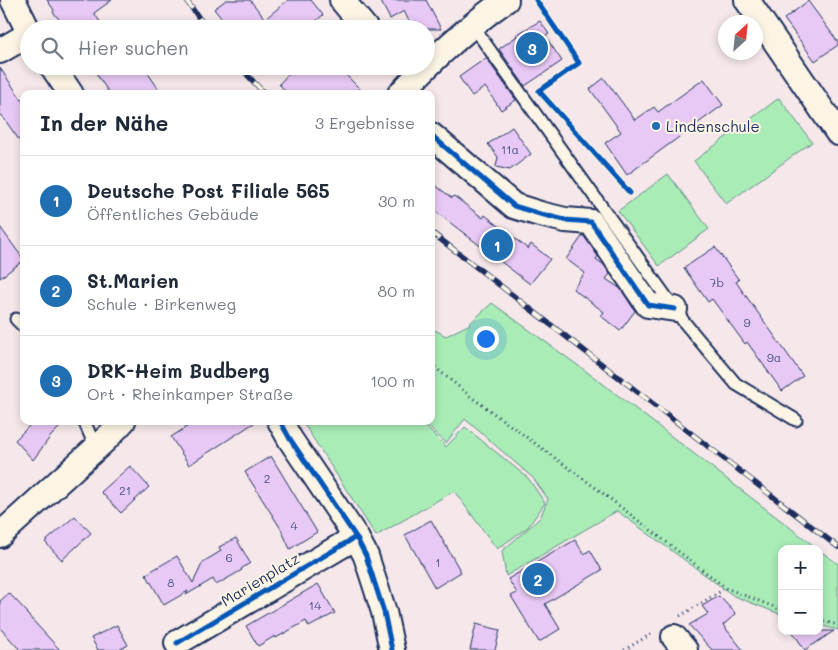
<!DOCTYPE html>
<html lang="de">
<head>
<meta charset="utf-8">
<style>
  body { margin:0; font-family:Mali,sans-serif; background:#f6f6f7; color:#1f2937 }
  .controls { position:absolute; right:15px; bottom:15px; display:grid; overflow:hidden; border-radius:10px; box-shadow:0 2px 8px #0003 }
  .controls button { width:45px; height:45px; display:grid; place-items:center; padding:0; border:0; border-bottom:1px solid #e0e1e3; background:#fff; color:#1f2937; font:25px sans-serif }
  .compass { position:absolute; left:718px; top:15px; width:45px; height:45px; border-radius:50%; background:#fff; box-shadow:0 2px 8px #0003; rotate:27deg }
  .you { position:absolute; left:485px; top:338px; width:18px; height:18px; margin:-12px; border:4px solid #fff; border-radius:50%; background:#1a73e8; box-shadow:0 0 0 8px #1a73e833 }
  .badge { display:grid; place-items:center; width:32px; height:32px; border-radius:50%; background:#1f6fb2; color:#fff; font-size:16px; font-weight:700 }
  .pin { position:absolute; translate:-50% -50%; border:2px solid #fff; box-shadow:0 1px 5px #0006 }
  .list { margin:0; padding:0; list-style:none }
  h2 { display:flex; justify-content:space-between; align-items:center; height:65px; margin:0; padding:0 20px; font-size:21px }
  h2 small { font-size:16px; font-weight:400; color:#747a83 }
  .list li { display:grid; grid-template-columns:32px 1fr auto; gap:15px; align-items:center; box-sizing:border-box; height:90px; padding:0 20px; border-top:1px solid #e0e1e3 }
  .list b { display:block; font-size:19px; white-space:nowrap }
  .list p { margin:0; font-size:16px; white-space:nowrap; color:#747a83 }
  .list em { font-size:16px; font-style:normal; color:#747a83 }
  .icon { flex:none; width:28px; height:28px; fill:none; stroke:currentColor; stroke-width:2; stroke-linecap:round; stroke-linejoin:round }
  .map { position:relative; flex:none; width:838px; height:650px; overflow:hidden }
  .search { position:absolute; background:#fff; box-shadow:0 2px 8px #0003; left:20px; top:20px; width:415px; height:55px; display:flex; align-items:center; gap:12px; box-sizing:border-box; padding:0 18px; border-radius:28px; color:#747a83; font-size:19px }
  .panel { position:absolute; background:#fff; box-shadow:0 2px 8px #0003; left:20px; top:90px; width:415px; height:335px; border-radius:10px }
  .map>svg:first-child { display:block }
  .green { fill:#a9ecb6; stroke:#628e8a }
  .building { fill:#e8c8f5; stroke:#1b2f5e }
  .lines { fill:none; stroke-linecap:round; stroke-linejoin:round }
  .lane-casing { stroke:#1b2f5e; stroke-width:15 }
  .street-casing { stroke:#1b2f5e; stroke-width:28 }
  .path { stroke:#1b2f5e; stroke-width:3; stroke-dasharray:1 4; stroke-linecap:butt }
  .lane { stroke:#fcf5e5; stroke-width:11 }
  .street { stroke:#fcf5e5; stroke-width:24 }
  .rail-casing { stroke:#1b2f5e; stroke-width:5.5 }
  .rail { stroke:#fcf5e5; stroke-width:4; stroke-dasharray:11; stroke-linecap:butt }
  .cycleway-casing { stroke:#fcf5e5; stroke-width:8 }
  .cycleway { stroke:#0057b8; stroke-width:5 }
  .poi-dot { fill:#1f6fb2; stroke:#fcf5e5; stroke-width:2 }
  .labels { text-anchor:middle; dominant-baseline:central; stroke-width:4; stroke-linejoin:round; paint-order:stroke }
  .number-label { font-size:12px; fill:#4e5584 }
  .poi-label { font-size:15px; fill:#1b2f5e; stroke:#fcf5e5; text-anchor:start }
  .street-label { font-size:15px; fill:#1b2f5e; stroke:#fcf5e5 }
</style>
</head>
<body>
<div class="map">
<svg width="838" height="650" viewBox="0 0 838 650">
  <rect width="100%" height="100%" fill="#f6e8ea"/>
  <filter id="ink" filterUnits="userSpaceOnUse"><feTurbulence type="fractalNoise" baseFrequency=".02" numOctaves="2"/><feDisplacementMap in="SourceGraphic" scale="10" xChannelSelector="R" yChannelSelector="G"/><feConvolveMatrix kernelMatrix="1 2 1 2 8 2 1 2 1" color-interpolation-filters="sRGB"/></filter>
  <g filter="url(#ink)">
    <path class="green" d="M779 98 812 142 726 204 694 161Z
      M668 174 709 229 659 266 618 211Z
      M492 303 598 380 818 549H782V615L734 596 617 511 506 576 502 551 540 518 548 499 533 478 465 419 446 443 422 421H431V328L446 336 468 325Z
      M302 421H420L446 447 465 427 528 478 545 503 528 527 497 549 454 491 376 536Z
      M819 550 838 564V630L819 625Z"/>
    <path class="building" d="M47 0H112L94 13 105 29H67L53 12 54 10Z
      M226 0H250L265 19 288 0H311L323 15 306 29H230L214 9Z
      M380 0H426L441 29H413L404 11 390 19Z
      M808 1 838 42V45L815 61 784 19Z
      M540 21 549 34 545 36 562 61 525 86 499 49 517 36 516 35Z
      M486 58 516 100 501 110 485 87 472 96 459 77Z
      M91 66H143L162 94H110Z
      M296 66H337L365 94H288L279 84Z
      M0 68 24 103V147L0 113Z
      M604 78 635 120 654 107 658 112 704 79 723 105 627 175 605 143 621 132 590 89Z
      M512 127 531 154 510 170 496 167 498 157 488 144Z
      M431 182 452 198 454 196 483 218 485 215 528 249 531 244 550 259 530 284 431 208Z
      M0 227 24 260 0 278Z
      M583 235 598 256 596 259 604 265 610 274 606 279 621 289 635 311 620 331 601 316 604 312 573 289 585 273 566 259Z
      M715 247 739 280 736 282 803 376 782 391 747 342 745 344 712 299 708 302 684 268Z
      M34 421H66L51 436 33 460 15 440Z
      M196 421H257L189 465 171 437Z
      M271 456 317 532 290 549 281 529 245 472Z
      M130 466 149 487 121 513 101 492Z
      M75 516 91 533 62 560 45 542Z
      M431 520 461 572 435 588 405 535Z
      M236 538 250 563 241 569 242 570 216 585 213 579 186 595 188 591 164 605 146 574 177 556 193 583 203 562 221 551 219 547Z
      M575 540 584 554 590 550 602 570 545 604 560 629 539 642 511 596 517 593 508 579Z
      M318 584 335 613 309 627 306 621 276 638 275 636 258 646 246 626Z
      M9 593 27 612 26 613 60 650H20L0 628V601Z
      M719 596 736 614 723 625 743 650H712L689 625 708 614 702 606Z
      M476 624 500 630 495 650H470Z
      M117 625 128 645 119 650H98L91 638Z
      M792 631H834L805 650Z"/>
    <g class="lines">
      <g class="lane-casing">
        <path id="lane" d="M472 25 684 322 736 384 796 420
          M16 319 24 327
          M84 421 96 448"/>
      </g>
      <g class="street-casing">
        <path id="street" d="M13 0 29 32
          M342 0 366 29
          M747 0 838 133
          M0 51 29 34
          M52 66 71 94
          M400 94C433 59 467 27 506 0
          M431 135 514 206 540 214 565 220 591 222 648 305 675 309
          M280 421 290 439 356 537 366 556 384 612 392 650
          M0 535 106 439 123 421
          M674 637 685 650
          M177 643 356 537"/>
      </g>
      <path class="path" d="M431 364 470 396 596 488 726 588 782 610
        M680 616 726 588
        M819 620 838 625
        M624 650 653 633"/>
      <use href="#lane" class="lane"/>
      <use href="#street" class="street"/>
      <g class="rail-casing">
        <path id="rail" d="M186 0 207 29
          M239 66 265 94
          M431 232 838 547"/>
      </g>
      <use href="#rail" class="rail"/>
      <g class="cycleway-casing">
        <path id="cycleway" d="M536 0 579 63 539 91 630 193
          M431 135 514 206 540 214 565 220 591 222 648 305 675 309
          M280 421 290 439 356 537 366 556 384 612 392 650
          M177 643 356 537"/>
      </g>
      <use href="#cycleway" class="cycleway"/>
    </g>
  </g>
  <circle class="poi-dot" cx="656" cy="126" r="5"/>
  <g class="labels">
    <g class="number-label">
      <text x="510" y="149">11a</text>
      <text x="717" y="282">7b</text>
      <text x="747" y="322">9</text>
      <text x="774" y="357">9a</text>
      <text x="267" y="478">2</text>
      <text x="125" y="490">21</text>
      <text x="294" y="525">4</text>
      <text x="229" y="557">6</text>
      <text x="438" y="562">1</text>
      <text x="171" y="582">8</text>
      <text x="315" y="605">14</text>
    </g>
    <g class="poi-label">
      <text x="666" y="126">Lindenschule</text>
    </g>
    <g class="street-label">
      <text transform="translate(260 579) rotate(-31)">Marienplatz</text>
    </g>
  </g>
</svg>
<div class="controls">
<button>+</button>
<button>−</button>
</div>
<svg class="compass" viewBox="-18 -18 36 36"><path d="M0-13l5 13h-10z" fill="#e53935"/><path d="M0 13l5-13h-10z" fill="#747a83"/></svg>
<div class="you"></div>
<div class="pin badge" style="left:497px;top:245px">1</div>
<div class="pin badge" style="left:538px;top:579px">2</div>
<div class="pin badge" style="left:532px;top:48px">3</div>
<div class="search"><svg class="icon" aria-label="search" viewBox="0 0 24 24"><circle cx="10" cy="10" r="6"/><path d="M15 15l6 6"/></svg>Hier suchen</div>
<section class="panel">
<h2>In der Nähe<small>3 Ergebnisse</small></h2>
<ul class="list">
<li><span class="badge">1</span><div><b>Deutsche Post Filiale 565</b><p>Öffentliches Gebäude</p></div><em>30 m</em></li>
<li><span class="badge">2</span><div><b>St.Marien</b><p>Schule · Birkenweg</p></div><em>80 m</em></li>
<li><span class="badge">3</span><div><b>DRK-Heim Budberg</b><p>Ort · Rheinkamper Straße</p></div><em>100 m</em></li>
</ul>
</section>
</div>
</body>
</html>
